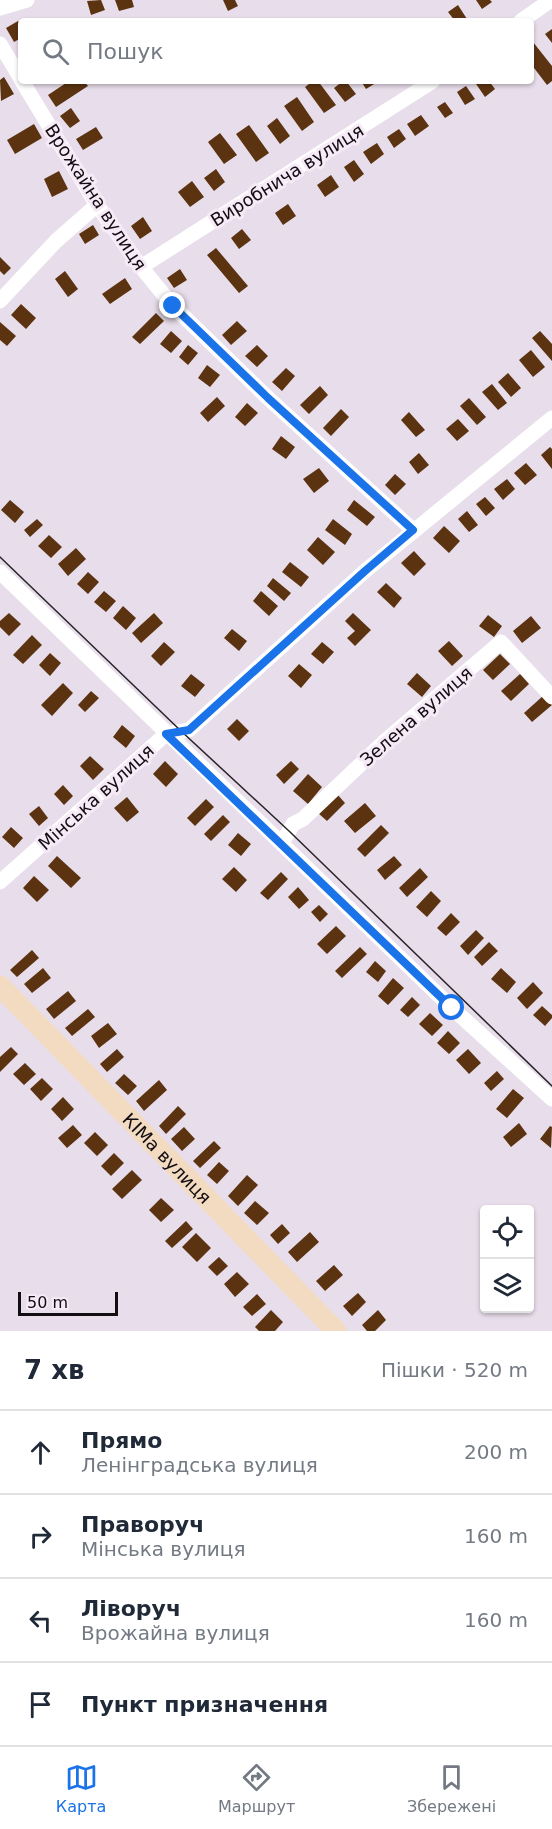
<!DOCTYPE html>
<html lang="uk">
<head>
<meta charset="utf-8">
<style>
  body { margin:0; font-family:"DejaVu Sans",sans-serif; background:#f6f6f7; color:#1f2937 }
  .controls { position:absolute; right:18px; bottom:18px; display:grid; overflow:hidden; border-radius:6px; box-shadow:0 2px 4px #0004 }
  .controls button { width:54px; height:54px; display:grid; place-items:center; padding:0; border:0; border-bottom:2px solid #e0e1e3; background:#fff; color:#1f2937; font:30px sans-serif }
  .scale { position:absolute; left:18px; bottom:15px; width:100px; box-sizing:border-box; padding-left:6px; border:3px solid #110d11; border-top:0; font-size:16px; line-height:21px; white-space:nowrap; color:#110d11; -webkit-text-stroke:4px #f6eaf7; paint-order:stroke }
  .stop { position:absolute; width:18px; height:18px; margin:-14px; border:4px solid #1a73e8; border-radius:50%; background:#fff }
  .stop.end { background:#1a73e8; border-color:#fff; box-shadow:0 2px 6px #0008 }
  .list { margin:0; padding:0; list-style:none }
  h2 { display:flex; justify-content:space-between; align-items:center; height:78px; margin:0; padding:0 24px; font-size:26px }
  h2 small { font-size:20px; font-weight:400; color:#747a83 }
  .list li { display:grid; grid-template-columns:39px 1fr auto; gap:18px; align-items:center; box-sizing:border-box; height:84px; padding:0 24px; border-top:2px solid #e0e1e3 }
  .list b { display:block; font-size:22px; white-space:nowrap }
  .list p { margin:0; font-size:20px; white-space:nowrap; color:#747a83 }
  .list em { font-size:20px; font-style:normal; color:#747a83 }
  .icon { flex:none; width:33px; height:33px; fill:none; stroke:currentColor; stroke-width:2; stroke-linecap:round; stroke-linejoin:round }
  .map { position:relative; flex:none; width:552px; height:1331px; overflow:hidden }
  .search { position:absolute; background:#fff; box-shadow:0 2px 4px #0004; left:18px; right:18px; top:18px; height:66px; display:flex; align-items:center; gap:15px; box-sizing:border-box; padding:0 21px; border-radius:6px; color:#747a83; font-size:22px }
  .sheet { height:414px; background:#fff }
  nav { display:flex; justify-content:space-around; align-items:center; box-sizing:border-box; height:84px; border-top:2px solid #e0e1e3; background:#fff; font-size:16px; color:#747a83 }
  nav a { display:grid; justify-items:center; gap:3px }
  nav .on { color:#1a73e8 }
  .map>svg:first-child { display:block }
  .building { fill:#5c3311 }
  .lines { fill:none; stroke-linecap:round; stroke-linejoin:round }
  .street { stroke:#fff; stroke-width:15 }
  .secondary { stroke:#f2dbc1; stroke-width:21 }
  .tram { stroke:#272328; stroke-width:1.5 }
  .route { stroke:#1a73e8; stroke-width:8 }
  .labels { text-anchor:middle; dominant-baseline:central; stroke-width:6; stroke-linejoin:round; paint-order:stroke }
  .street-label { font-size:18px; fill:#110d11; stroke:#f6eaf7 }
</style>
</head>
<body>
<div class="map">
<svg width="552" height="1331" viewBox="0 0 552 1331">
  <rect width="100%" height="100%" fill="#e8ddea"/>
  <path class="building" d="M101 0 105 10 91 15 87 1Z
    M115 0H132L134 7 119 11Z
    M223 0H235L238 6 228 11Z
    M476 0H490L492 2 482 9Z
    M458 5 467 19 464 21H455L448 12Z
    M18 21 21 25V38L14 42 6 28Z
    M552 29V43L545 34Z
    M533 42 552 66V81L547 85 531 64V43Z
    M4 77 14 94 1 101 0 80Z
    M69 81H84L88 86 56 107 48 95Z
    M313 81H318L336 105 324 113 305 87Z
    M343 81H346L356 94 345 102 334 88Z
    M361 81H379L366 89Z
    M474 81H489L495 89 485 97Z
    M466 86 475 99 465 105 457 92Z
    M297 97 314 122 302 131 284 106Z
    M445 102 453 113 445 118 437 107Z
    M71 108 80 121 70 128 60 116Z
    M421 115 429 126 415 136 407 124Z
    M277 118 290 136 280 144 267 126Z
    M34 124 42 138 15 154 7 140Z
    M249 125 269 153 256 162 236 134Z
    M96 127 103 138 83 150 76 139Z
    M399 129 406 139 394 148 387 137Z
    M220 133 237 155 224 164 208 142Z
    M377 143 384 154 371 164 363 152Z
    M354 160 364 174 354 182 344 167Z
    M216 169 225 182 214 191 204 178Z
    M59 171 68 189 52 197 44 179Z
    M331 175 339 187 325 197 317 185Z
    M192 181 204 197 190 207 178 192Z
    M288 204 296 216 283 225 275 213Z
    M143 217 152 231 140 239 131 226Z
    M93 225 99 235 85 244 79 234Z
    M242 229 251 240 239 249 231 238Z
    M216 248 248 286 239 293 207 255Z
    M0 257 11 268 4 275 0 271Z
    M180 269 187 280 174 288 167 278Z
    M65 271 78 289 68 297 55 279Z
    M125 278 132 289 110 304 102 294Z
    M21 304 36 318 26 329 11 315Z
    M156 313 164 321 140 344 132 337Z
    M237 321 247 331 231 345 222 335Z
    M0 322 16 336 7 346 0 340Z
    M171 331 182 341 171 353 160 344Z
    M540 331 552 344V361L532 338Z
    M188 345 198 353 188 365 179 357Z
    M257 345 268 356 257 367 245 356Z
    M531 350 545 367 533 377 519 360Z
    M207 365 220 375 210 387 198 378Z
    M286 368 295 376 282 391 272 382Z
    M508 373 521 388 511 397 498 382Z
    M492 384 507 403 498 410 482 392Z
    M320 386 328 395 309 414 300 405Z
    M217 397 225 406 208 422 200 413Z
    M469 398 486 417 477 425 460 406Z
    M247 403 258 413 245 426 235 417Z
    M341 409 349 417 331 436 323 428Z
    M409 412 425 430 416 437 401 420Z
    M458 419 469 431 457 441 446 429Z
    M281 436 295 447 286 459 272 449Z
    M550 447 552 449V469L541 455Z
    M419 453 429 465 418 474 409 462Z
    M526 463 537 475 525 485 514 473Z
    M319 468 329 481 314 493 303 479Z
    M395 474 406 484 395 495 385 485Z
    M507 479 515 489 503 500 494 489Z
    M485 497 495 508 486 516 476 504Z
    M10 500 24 512 15 523 1 510Z
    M354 500 375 517 367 526 347 510Z
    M467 511 478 525 469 532 458 519Z
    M37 519 43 525 30 537 24 530Z
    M333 519 352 534 345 545 325 530Z
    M444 526 460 541 449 553 433 538Z
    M49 535 62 547 51 558 38 546Z
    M318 537 335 552 323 565 307 550Z
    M76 548 86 559 68 576 58 564Z
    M414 551 426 564 414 576 401 563Z
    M290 562 309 577 301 587 282 572Z
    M88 572 99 582 88 594 77 584Z
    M273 578 291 593 284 601 267 586Z
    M386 583 402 598 394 608 377 592Z
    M104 591 116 601 106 612 94 602Z
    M261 591 278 606 269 616 253 601Z
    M123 606 136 618 126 630 113 618Z
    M9 613 21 624 9 636 0 627V621Z
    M154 613 163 623 141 643 132 633Z
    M353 613 371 630 355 646 347 638 355 631 345 621Z
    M488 615 502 626 494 637 479 626Z
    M531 616 541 628 522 643 513 631Z
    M232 629 247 641 239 651 224 638Z
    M32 635 42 645 23 664 13 655Z
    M449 641 463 656 452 666 438 651Z
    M164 642 175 652 161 666 151 656Z
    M322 642 334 652 323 664 311 654Z
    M50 653 61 663 50 676 39 665Z
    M500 654 510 664 493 680 483 670Z
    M299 664 312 675 301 688 288 676Z
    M417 673 431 686 422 697 407 684Z
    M191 674 205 685 195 697 181 686Z
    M520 674 529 684 511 701 501 691Z
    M63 683 73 693 52 716 41 705Z
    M91 691 99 698 85 712 78 705Z
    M544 695 552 705 532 722 524 713Z
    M237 719 249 731 239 741 227 729Z
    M122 725 135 736 126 748 113 737Z
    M90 756 104 769 93 780 80 766Z
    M165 761 178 774 166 787 153 774Z
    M291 761 299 769 284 784 276 775Z
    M308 774 322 787 308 804 293 791Z
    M63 785 73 796 64 805 54 794Z
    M337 794 345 803 327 821 318 813Z
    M127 797 139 812 127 822 114 808Z
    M206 799 214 807 195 826 187 818Z
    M365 803 376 816 355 833 344 821Z
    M39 806 48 818 39 826 29 814Z
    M223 815 230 822 211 841 204 834Z
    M381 825 389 833 365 857 357 849Z
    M11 827 23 838 14 848 2 837Z
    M238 833 251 844 241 856 228 845Z
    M57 856 81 878 71 888 48 866Z
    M394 856 402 865 385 880 377 870Z
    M234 867 247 880 236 892 222 879Z
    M420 868 428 877 407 897 399 888Z
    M281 872 288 879 268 900 260 893Z
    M34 876 49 890 37 902 23 888Z
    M298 887 309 900 299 909 288 897Z
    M431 891 441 901 427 917 416 907Z
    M319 905 328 914 320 922 311 912Z
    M451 913 460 922 446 936 437 928Z
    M336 926 346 936 327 954 317 944Z
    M476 930 484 938 468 955 460 946Z
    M489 942 498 951 482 966 474 957Z
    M360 947 367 954 342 978 335 971Z
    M32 950 39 958 17 977 10 970Z
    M375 961 386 971 378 982 366 972Z
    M43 968 51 978 32 993 24 984Z
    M501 968 516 982 507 993 491 979Z
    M393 978 404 988 388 1005 378 996Z
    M533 982 543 993 527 1009 517 998Z
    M68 991 76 1001 54 1019 46 1009Z
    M412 997 420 1005 408 1017 400 1010Z
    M542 1006 552 1015V1018L545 1026 533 1015Z
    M88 1009 95 1017 72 1036 65 1028Z
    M430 1013 443 1025 432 1036 419 1024Z
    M108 1023 117 1034 99 1048 91 1036Z
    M448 1031 460 1043 449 1054 437 1043Z
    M11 1047 18 1054 0 1072V1057Z
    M117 1049 124 1057 107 1072 100 1064Z
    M468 1049 481 1063 469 1074 456 1060Z
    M25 1063 36 1074 24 1085 13 1074Z
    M497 1071 504 1079 491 1091 484 1083Z
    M124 1074 137 1086 128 1095 115 1083Z
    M42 1078 53 1089 41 1101 30 1089Z
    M159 1080 167 1090 144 1111 136 1101Z
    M513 1089 524 1098 507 1118 496 1109Z
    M63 1097 74 1109 62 1121 51 1109Z
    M178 1106 186 1114 166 1134 159 1126Z
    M519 1123 527 1134 511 1147 503 1137Z
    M73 1125 82 1135 67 1148 58 1138Z
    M550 1126 552 1127 551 1148 540 1139Z
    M184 1127 195 1139 182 1151 171 1139Z
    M95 1132 108 1145 97 1156 84 1143Z
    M214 1141 221 1148 200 1168 193 1161Z
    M114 1153 124 1163 111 1176 101 1166Z
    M219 1162 229 1171 217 1184 207 1175Z
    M132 1170 142 1180 122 1199 112 1189Z
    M247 1175 258 1185 238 1206 228 1196Z
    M161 1198 174 1210 161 1222 149 1210Z
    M255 1201 269 1213 257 1225 244 1213Z
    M186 1221 193 1229 172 1248 165 1241Z
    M282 1224 290 1233 278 1244 270 1235Z
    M310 1232 319 1242 297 1262 288 1252Z
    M196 1233 211 1248 197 1262 182 1247Z
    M219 1257 228 1266 217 1276 208 1267Z
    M334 1265 343 1275 325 1291 316 1281Z
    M237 1272 249 1284 235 1297 224 1284Z
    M358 1293 366 1302 352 1316 343 1306Z
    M257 1294 266 1304 252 1316 243 1307Z
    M271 1310 283 1322 275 1331H259L255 1327Z
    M378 1310 386 1320 375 1331H367L362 1325Z"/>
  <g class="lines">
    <path class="street" d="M0 8 27 0
      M521 21 551 0
      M0 44 21 79
      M22 81 97 205 141 267 173 306 268 398 413 530
      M141 267 433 81
      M0 301 56 241 97 205
      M0 572 452 1008 552 1099
      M282 843 293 824 303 819 385 741 501 642 552 697
      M0 882 166 734 189 730 365 571 552 418"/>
    <path class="secondary" id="s1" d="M0 986 336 1331"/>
    <path class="tram" d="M0 557 181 731 289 831 552 1086"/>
  </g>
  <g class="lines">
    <path class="route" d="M173 306 268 398 413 530 365 571 189 730 166 734 452 1008"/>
  </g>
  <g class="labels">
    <g class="street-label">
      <text transform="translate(287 175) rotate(-32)">Виробнича вулиця</text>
      <text transform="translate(96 197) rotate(57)">Врожайна вулиця</text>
      <text transform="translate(416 716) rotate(-41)">Зелена вулиця</text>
      <text transform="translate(96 797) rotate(-42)">Мінська вулиця</text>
      <text stroke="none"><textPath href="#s1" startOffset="240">КІМа вулиця</textPath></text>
    </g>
  </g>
</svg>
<div class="controls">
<button><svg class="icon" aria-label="locate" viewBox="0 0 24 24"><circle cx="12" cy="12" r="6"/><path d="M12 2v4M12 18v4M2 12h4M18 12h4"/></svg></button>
<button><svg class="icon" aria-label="layers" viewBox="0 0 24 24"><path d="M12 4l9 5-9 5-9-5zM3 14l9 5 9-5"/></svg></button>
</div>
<div class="scale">50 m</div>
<div class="stop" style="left:452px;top:1008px"></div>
<div class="stop end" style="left:173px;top:306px"></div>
<div class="search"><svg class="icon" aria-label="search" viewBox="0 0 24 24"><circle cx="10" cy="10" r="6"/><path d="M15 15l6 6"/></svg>Пошук</div>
</div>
<section class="sheet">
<h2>7 хв<small>Пішки · 520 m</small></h2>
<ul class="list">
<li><svg class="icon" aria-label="ahead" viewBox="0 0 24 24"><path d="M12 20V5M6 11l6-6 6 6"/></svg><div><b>Прямо</b><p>Ленінградська вулиця</p></div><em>200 m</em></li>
<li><svg class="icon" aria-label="right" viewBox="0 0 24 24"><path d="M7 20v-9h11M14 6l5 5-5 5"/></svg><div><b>Праворуч</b><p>Мінська вулиця</p></div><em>160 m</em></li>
<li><svg class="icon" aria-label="left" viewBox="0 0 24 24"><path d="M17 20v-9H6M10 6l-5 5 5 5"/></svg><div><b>Ліворуч</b><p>Врожайна вулиця</p></div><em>160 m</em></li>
<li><svg class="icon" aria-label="arrive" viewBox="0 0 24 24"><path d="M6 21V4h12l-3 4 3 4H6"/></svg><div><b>Пункт призначення</b></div></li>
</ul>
</section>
<nav>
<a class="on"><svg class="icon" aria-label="map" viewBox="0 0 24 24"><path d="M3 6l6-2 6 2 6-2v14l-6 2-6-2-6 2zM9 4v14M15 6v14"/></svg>Карта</a>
<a><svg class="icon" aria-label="directions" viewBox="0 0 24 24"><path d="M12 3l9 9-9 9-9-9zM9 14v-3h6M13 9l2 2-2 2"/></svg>Маршрут</a>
<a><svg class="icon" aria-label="saved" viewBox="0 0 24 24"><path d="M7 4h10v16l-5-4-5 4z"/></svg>Збережені</a>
</nav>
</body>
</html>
